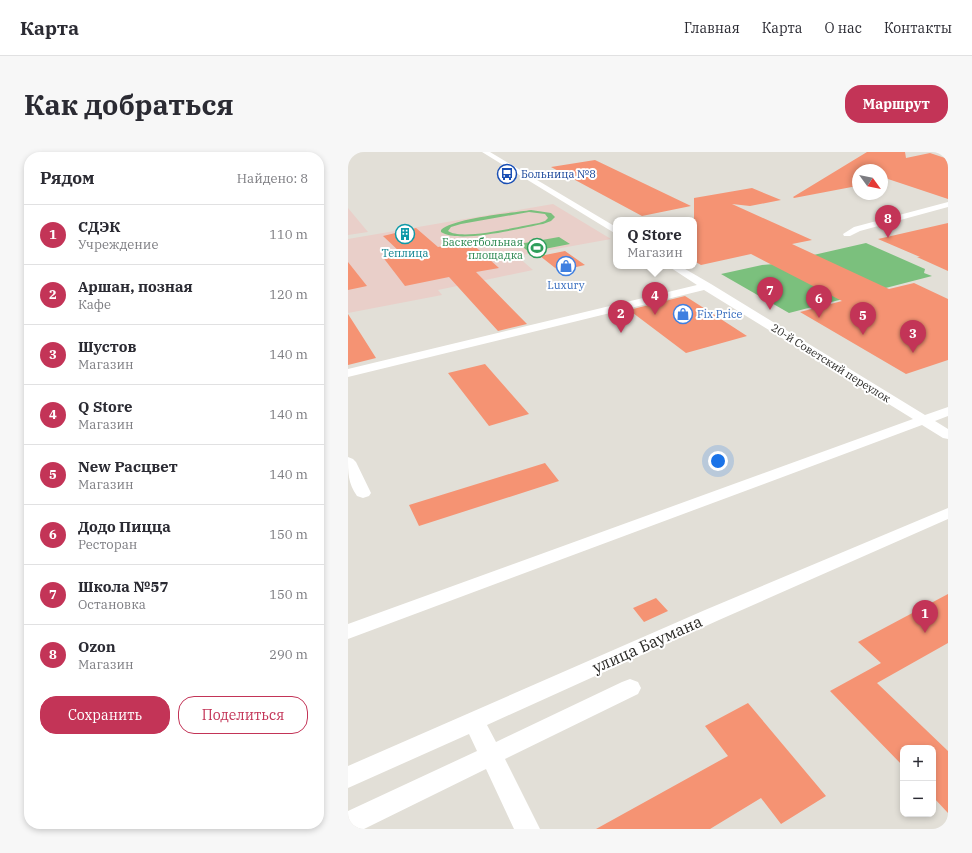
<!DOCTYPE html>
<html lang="ru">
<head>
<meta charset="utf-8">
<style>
  body { margin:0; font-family:"IBM Plex Serif",serif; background:#f7f7f7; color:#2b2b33 }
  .controls { position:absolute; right:12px; bottom:12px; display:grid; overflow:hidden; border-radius:8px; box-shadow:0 2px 6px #0003 }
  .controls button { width:36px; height:36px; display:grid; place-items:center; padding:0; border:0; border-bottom:1px solid #e1e1e2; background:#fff; color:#2b2b33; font:20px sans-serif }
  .compass { position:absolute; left:504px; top:12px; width:36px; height:36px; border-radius:50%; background:#fff; box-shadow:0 2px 6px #0003; rotate:123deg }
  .you { position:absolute; left:370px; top:309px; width:14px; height:14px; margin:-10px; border:3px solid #fff; border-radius:50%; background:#1a73e8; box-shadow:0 0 0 6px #1a73e833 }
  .badge { display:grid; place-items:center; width:26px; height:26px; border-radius:50%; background:#c33457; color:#fff; font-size:13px; font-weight:700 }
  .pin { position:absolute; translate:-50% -33px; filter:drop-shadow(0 1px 2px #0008) }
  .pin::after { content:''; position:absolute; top:21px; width:14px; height:12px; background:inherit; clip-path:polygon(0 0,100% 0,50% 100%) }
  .popup { position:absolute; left:265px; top:65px; width:84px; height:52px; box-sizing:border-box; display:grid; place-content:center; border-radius:8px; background:#fff; filter:drop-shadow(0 1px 3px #0005); font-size:13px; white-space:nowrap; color:#7c7c81 }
  .popup b { font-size:15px; color:#2b2b33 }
  .popup::after { content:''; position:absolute; left:50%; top:100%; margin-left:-8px; border:8px solid transparent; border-top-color:#fff }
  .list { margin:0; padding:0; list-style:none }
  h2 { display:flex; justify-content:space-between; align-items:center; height:52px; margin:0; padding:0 16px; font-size:17px }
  h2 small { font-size:13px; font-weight:400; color:#7c7c81 }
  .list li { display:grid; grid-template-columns:26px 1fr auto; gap:12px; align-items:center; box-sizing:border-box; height:60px; padding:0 16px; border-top:1px solid #e1e1e2 }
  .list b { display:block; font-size:15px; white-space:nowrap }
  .list p { margin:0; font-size:13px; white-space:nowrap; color:#7c7c81 }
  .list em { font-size:13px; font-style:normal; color:#7c7c81 }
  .actions { display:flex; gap:8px; padding:12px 16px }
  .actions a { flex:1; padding:9px 0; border:1px solid #c33457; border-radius:16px; text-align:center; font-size:14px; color:#c33457 }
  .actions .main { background:#c33457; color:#fff }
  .map { position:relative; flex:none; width:600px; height:677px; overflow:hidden; border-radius:16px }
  header { display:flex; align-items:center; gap:24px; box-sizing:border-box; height:56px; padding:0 20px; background:#fff; border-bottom:1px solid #e1e1e2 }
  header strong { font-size:19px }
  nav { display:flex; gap:22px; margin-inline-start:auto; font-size:14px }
  .intro { display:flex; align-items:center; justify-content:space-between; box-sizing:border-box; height:96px; padding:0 24px }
  h1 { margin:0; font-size:28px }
  .button { padding:10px 18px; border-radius:16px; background:#c33457; color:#fff; font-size:14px; font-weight:700 }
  main { display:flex; gap:24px; padding:0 24px }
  aside { flex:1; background:#fff; border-radius:16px; box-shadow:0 2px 6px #0003 }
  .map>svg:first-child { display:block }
  .education { fill:#e9cfc9 }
  .green { fill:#7bc07d; fill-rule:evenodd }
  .building { fill:#f59373 }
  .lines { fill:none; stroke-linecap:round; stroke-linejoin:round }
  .minor { fill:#fff; fill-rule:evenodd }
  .labels { text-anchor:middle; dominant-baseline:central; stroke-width:4; stroke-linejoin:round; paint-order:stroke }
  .far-transit-label { font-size:11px; fill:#164399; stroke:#fff; text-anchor:start }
  .far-leisure-label { font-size:11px; fill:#27864d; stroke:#fff; text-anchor:end }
  .far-culture-label { font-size:11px; fill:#0d838f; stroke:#fff }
  .far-shop-label { font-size:11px; fill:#366cbe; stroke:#fff }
  .far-street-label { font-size:11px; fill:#2a2926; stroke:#fff }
  .near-street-label { font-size:16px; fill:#2a2926; stroke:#fff }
</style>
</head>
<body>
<header>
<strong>Карта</strong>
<nav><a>Главная</a><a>Карта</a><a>О нас</a><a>Контакты</a></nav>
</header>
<div class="intro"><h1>Как добраться</h1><a class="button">Маршрут</a></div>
<main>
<aside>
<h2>Рядом<small>Найдено: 8</small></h2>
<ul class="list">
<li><span class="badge">1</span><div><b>СДЭК</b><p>Учреждение</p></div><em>110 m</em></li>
<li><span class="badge">2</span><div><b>Аршан, позная</b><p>Кафе</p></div><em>120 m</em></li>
<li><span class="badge">3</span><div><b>Шустов</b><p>Магазин</p></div><em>140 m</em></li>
<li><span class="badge">4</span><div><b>Q Store</b><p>Магазин</p></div><em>140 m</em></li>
<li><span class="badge">5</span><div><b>New Расцвет</b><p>Магазин</p></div><em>140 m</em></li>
<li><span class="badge">6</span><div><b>Додо Пицца</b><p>Ресторан</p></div><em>150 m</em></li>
<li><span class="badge">7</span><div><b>Школа №57</b><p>Остановка</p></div><em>150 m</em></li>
<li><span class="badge">8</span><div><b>Ozon</b><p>Магазин</p></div><em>290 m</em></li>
</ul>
<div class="actions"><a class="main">Сохранить</a><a>Поделиться</a></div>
</aside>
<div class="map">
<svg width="600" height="677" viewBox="0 0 600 677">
  <rect width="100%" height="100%" fill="#e2dfd7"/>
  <path class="education" d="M205 52 263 87 169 104 185 118 90 138 94 143 0 161V87Z
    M0 56 20 80 0 83Z"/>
  <path class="green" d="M183 58 203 61 207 65 203 69 195 72C173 76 111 92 93 80V78C106 66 164 61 183 58ZM181 60 197 62 200 66 197 69 191 71C172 74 114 89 100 79L103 75 113 72Z
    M211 85 222 92 181 100 171 92Z
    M518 91 577 117 576 121 584 124 441 161 373 122 414 113 426 112Z"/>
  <path class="building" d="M519 0H557L558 6 582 1 600 7V47L534 25V18H510L509 34 446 46 445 45Z
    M247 8 343 54 294 64 203 15Z
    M404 36 433 48 402 54 384 52 464 88 444 92 541 137 566 131 600 147V208L558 222 452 160 494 149 403 102 353 113 346 109V46Z
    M600 71V119L569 105H572L530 87Z
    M68 76 90 95 121 89 151 116 128 120 179 172 150 179 101 125 57 134 34 104 53 101 35 84Z
    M217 99 237 113 211 119 192 104Z
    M0 110 19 134 0 138Z
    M337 144 362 160 399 184 338 201 281 158Z
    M0 162 16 187 28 206 0 213Z
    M137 212 181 262 141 274 100 221Z
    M197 311 211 329 71 374 61 353Z
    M600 442V491L529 531 600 599V661L585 645V596H555V614L482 539 533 511 510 490Z
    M308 446 320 459 296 470 285 456Z
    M400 551 478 644 433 672 413 646 362 677H248L380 604 357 574Z"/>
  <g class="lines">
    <path class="minor" d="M134 0H142L268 75V82Z
      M600 50V55L512 79 502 84H496L495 82 506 75Z
      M320 114H332L363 132 577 263 600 255V264L587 269 600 277V287L595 286 574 273 0 487V472L565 267 356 138 0 225V217L349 133Z
      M0 305 5 307 8 310 23 341 21 344 15 346 9 344C0 331 0 321 0 305Z
      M600 356V367L371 468 139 573 148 590 274 530 282 527 290 530 293 536 290 542 157 607 192 677H166L138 617 16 677H0V659L129 599 121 582 0 636V614L357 458Z"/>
  </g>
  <defs>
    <g id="bus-ring" transform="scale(1)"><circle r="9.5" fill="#fff" stroke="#1a4fb4" stroke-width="1.5"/><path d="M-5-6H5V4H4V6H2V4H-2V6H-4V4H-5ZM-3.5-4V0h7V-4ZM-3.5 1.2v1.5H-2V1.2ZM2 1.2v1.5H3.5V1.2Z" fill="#1a4fb4"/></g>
    <g id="building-ring" transform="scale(1)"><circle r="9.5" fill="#fff" stroke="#0f9aa8" stroke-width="1.5"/><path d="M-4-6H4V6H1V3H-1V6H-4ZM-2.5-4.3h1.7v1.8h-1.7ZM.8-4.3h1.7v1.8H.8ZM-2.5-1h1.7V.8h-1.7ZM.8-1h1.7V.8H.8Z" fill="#0f9aa8"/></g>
    <g id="stadium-ring" transform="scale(1)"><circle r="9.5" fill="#fff" stroke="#2e9e5b" stroke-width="1.5"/><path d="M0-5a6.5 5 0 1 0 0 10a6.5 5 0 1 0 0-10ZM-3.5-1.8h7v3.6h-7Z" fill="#2e9e5b"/></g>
    <g id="shop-ring" transform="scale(1)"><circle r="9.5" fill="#fff" stroke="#3f7fe0" stroke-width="1.5"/><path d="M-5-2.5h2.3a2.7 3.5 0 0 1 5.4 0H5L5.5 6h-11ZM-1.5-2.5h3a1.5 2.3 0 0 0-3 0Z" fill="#3f7fe0"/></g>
  </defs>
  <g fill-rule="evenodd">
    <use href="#bus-ring" x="159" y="22"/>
    <use href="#building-ring" x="57" y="82"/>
    <use href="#stadium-ring" x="189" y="96"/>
    <use href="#shop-ring" x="218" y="114"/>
    <use href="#shop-ring" x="335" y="162"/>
  </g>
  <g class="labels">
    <g class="far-transit-label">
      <text x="173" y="22">Больница №8</text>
    </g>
    <g class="far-leisure-label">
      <text x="175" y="90">Баскетбольная<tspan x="175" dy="13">площадка</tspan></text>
    </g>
    <g class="far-culture-label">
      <text x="57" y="101">Теплица</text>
    </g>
    <g class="far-shop-label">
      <text x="218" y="133">Luxury</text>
      <text x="349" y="162" text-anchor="start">Fix Price</text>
    </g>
    <g class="far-street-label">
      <text transform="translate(483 211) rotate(32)">20-й Советский переулок</text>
    </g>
    <g class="near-street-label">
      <text transform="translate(299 492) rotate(-24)">улица Баумана</text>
    </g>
  </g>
</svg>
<div class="controls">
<button>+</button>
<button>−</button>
</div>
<svg class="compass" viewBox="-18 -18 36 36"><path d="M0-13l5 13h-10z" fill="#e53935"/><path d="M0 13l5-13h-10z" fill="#7c7c81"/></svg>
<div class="you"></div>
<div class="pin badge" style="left:577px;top:481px">1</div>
<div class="pin badge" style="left:273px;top:181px">2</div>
<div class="pin badge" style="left:565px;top:201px">3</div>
<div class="pin badge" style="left:307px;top:163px">4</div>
<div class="popup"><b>Q Store</b>Магазин</div>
<div class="pin badge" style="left:515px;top:183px">5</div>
<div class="pin badge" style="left:471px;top:166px">6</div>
<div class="pin badge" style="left:422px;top:158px">7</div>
<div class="pin badge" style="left:540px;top:86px">8</div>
</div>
</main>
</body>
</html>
